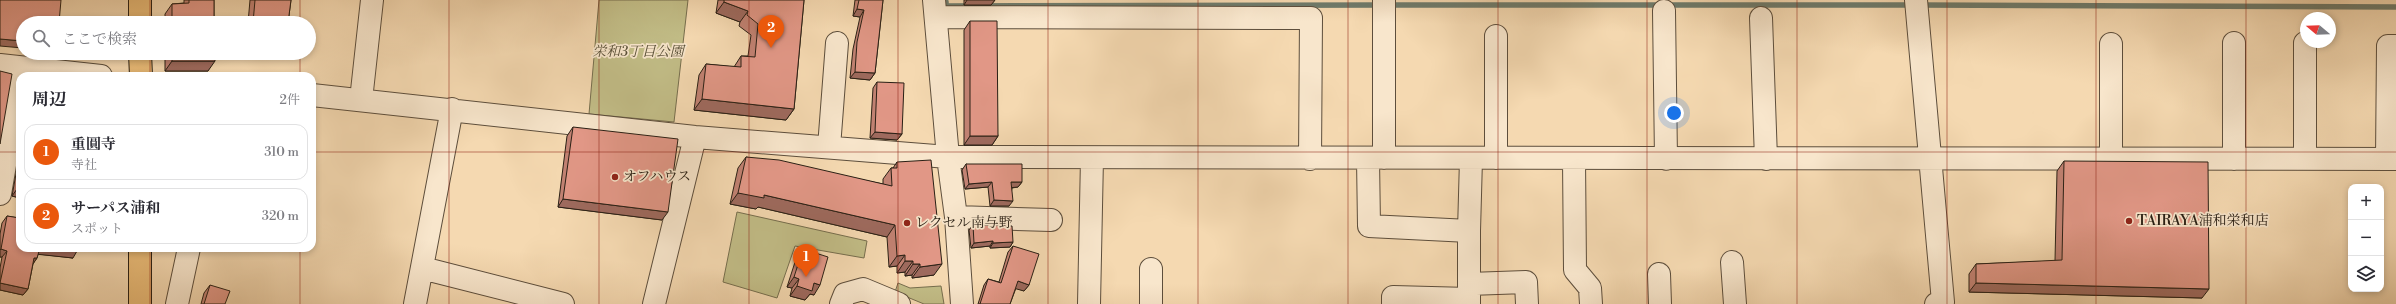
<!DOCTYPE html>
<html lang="ja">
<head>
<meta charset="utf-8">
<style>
  body { margin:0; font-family:"Libre Bodoni","Noto Serif JP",serif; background:#f7f7f7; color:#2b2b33 }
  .controls { position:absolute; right:12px; bottom:12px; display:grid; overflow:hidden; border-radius:8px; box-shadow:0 2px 6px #0003 }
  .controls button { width:36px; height:36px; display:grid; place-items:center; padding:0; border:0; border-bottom:1px solid #e1e1e2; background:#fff; color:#2b2b33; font:20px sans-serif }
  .compass { position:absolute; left:2300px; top:12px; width:36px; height:36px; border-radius:50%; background:#fff; box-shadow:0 2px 6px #0003; rotate:289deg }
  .you { position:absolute; left:1674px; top:113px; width:14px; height:14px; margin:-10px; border:3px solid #fff; border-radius:50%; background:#1a73e8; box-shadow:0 0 0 6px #1a73e833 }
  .badge { display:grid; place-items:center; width:26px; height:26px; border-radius:50%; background:#ea580c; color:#fff; font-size:13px; font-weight:700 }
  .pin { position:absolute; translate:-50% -33px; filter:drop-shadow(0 1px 2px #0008) }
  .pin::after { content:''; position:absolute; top:21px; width:14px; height:12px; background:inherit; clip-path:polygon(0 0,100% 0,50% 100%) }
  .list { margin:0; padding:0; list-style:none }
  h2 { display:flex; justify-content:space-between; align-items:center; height:52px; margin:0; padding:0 16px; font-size:17px }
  h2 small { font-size:13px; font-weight:400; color:#7c7c81 }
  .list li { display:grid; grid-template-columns:26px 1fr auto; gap:12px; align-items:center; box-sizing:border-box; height:56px; margin:0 8px 8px; padding:0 8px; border:1px solid #e1e1e2; border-radius:12px }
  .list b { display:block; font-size:15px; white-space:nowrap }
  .list p { margin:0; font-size:13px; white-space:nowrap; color:#7c7c81 }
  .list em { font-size:13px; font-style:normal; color:#7c7c81 }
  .icon { flex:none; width:22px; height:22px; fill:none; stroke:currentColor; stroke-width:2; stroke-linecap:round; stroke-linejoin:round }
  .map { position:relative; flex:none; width:2396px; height:304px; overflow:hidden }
  .search { position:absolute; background:#fff; box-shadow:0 2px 6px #0003; left:16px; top:16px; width:300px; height:44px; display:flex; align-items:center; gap:10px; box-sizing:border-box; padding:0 14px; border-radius:22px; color:#7c7c81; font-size:15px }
  .panel { position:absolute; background:#fff; box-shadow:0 2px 6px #0003; left:16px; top:72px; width:300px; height:180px; border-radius:12px }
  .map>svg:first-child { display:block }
  .green { fill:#c2bd87; stroke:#766e4e }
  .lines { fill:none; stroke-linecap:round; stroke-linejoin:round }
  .stream { stroke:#6f7c6d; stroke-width:5.5 }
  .minor-casing { stroke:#5d4e3c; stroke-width:24 }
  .highway-casing { stroke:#2a2015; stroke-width:24 }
  .minor { stroke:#f8e6cc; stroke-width:22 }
  .highway { stroke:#eabc78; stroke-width:22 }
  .wall { fill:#c28273; stroke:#2a2015 }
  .shaded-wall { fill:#9e6a5e; stroke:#2a2015 }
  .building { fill:#e19786; stroke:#2a2015 }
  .grid { fill:none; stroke:#8f2418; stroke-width:1; stroke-opacity:0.55 }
  .poi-dot { fill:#8f2418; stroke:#f8e6cc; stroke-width:1.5 }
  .labels { text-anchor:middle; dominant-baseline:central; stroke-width:3.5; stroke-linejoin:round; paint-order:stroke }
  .park-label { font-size:14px; font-style:italic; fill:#584f37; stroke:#f8e6cc }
  .poi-label { font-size:14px; fill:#2a2015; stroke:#f8e6cc; text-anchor:start }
</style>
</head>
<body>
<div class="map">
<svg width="2396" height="304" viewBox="0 0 2396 304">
  <rect width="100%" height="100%" fill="#f5d9b1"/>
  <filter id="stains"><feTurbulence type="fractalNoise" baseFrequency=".005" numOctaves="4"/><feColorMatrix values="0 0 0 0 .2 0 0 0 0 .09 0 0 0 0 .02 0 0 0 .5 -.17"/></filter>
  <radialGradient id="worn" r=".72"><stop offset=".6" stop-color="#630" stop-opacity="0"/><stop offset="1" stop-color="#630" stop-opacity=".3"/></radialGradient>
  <path class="green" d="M599 0H688L674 122 589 114Z
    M737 212 867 241 864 258 795 246 777 298 723 282Z
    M898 283 910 288 941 286 944 304H924L895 292Z"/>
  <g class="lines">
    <path class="stream" d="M946 2V6L1380 5
      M1388 5H1912
      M1920 5 2396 7"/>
    <g class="minor-casing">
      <path id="minor" d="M934 0 948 157 956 217 962 304
        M1384 0V158
        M1916 0 1943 302 1936 304
        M1664 11 1666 159
        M936 17 1311 18 1310 159
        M1761 18 1766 159
        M1496 36V158
        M2111 44V159
        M0 65 101 76
        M312 95 695 137 948 157 2396 159
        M361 100 372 0
        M829 147 837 43
        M1368 159 1369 226 1469 231 1471 159
        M1574 159 1575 270 1590 288 1591 304
        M2234 159V43
        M2305 159V43
        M2387 159 2388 46H2396
        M0 194 20 78
        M956 217 1051 220
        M1732 262 1735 304
        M422 268 563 304
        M1659 274 1660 304
        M1469 284V231
        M177 304 189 248
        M415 304 452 109
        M654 304 695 137
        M841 304 845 294 863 289 899 304
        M1089 304 1092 158
        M1151 304V269
        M1393 304V297L1469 299
        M1469 304V284L1526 282 1527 304"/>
    </g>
    <g class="highway-casing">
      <path id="highway" d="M140 0V23
        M140 53 141 76
        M140 304V248"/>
    </g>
    <use href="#minor" class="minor"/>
    <use href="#highway" class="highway"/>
  </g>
  <path class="wall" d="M184 0H214V23H165V14L172 4 184 3Z
    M250 0H291L288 23H248Z
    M718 0H804L794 109 786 120 694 110 699 75 706 64 734 67 741 56H748L751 35 739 26 740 22 716 13Z
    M855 0H883L875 73 870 80 850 78 853 49 860 17 853 16Z
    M964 0H995L991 5H964Z
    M970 21 998 136 992 145H964V30Z
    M165 53H215L208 71H165Z
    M877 82 902 134 897 140 870 138 873 88Z
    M573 127 662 220 558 207 567 136Z
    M20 152V198L12 196Z
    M746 157 883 184V179L891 168H893L897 162 934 275 912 278V275L905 276V272L897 273V266L889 267 887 237 758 207 756 209 730 204 738 168Z
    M2064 161 2202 298 1969 292V274L1976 264 2055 261 2057 171Z
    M966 164 1022 182 1018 187 1012 188 1009 206H990L988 187 965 189 962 170Z
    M20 200V248L73 258 38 254 37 258 33 264 28 289 23 295 0 290V268L2 257H0V234L2 223 7 216 18 218Z
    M973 225 1013 242 1010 247 990 248V246L971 248 969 230Z
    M1013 246 1029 285 1024 291 1016 288 1010 304H978L984 285 988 279 999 282 1008 252Z
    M803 249 814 295 810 294 805 300 790 296 792 288 787 287 796 259Z
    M210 285 225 304H201L204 293Z"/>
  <path class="shaded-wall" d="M967 0H995L991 5H964Z
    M724 2 748 11 740 22 716 13Z
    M857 9 864 10 860 17 853 16Z
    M0 39 23 41V48L0 46Z
    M172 61H215L208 71H165Z
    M855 72 875 73 870 80 850 78Z
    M702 99 794 109 786 120 694 110Z
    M875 132 902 134 897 140 870 138Z
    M970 136H998L992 145H964Z
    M992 182 988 187 965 189 969 184Z
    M1011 182H1022L1018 187 1008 188Z
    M17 189 20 190V198L12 196Z
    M738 193 764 195 895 225 887 237 758 207 756 209 730 204Z
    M563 199 668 212 662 220 558 207Z
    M994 200 1013 201 1009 206H990Z
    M993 241 990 246 971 248 974 243Z
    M1013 242 1010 247 990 248 993 243Z
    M39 248H51L77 251 73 258 35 254Z
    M1 249 7 251 2 257H0V250Z
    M905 255 897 266 889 267 897 256Z
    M34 258H37L32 265Z
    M905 261H913L905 272 897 273Z
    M913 264H920L912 275 905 276Z
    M942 264 934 275 912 278 920 267Z
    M794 277 799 279 792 288 787 287Z
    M1018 281 1029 285 1024 291 1013 288Z
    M0 283 28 289 23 295 0 290Z
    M814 283 820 285 814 295 810 294 805 300 790 296 797 286Z
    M1976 283 2209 289 2202 298 1969 292Z"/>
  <path class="building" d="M0 0H61L59 23H23V41L0 39Z
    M189 0H214V23H172V4L189 3Z
    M255 0H291L288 23H253Z
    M724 0H804L794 109 702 99 706 64 741 67V56L755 57 758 24 747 15 748 11 724 2Z
    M859 0H883L875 73 855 72 857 42 864 10 857 9Z
    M970 21H997L998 136H970Z
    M172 53H215V61H172Z
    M0 71 12 74 0 144Z
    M877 82 904 83 902 134 875 132Z
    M573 127 678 139 668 212 563 199Z
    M746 157 779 160 892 186 891 168H897V162L931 160 942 264 920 267V264H913V261H905V255L897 256 895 225 764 195V198L738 193Z
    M2064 161 2208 162 2209 289 1976 283V264L2062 260Z
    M966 164H1022V182H1011L1013 201 994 200 992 182 969 184Z
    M20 172V190L17 189Z
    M7 216 20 218V248H40L37 258H34L28 289 0 283 7 251 1 249Z
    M973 225 1012 226 1013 242 993 243V241L974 243Z
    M1013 246 1039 254 1029 285 1018 281 1010 304H980L988 279 1001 283Z
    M51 248H78L77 251Z
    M803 249 828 257 820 285 814 283 812 291 797 286 799 279 794 277Z
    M210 285 230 291 225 304H204Z"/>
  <path class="grid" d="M150 0V23M300 0V23M449 0V304M599 0V304M749 0V304M898 0V304M1048 0V304M1198 0V304M1348 0V304M1498 0V304M1647 0V304M1797 0V304M1947 0V304M2096 0V304M2246 0V304M150 53V76M300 53V76M0 152H20M312 152H2396M150 248V304M300 248V304"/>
  <g class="poi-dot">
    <circle cx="615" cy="177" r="4"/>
    <circle cx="2129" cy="221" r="4"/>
    <circle cx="907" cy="223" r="4"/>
  </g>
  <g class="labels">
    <g class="park-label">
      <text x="638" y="52">栄和3丁目公園</text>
    </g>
    <g class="poi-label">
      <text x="623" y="177">オフハウス</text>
      <text x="2137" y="221">TAIRAYA浦和栄和店</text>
      <text x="915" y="223">レクセル南与野</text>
    </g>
  </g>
  <rect width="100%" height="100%" filter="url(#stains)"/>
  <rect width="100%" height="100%" fill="url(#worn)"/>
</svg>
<div class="controls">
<button>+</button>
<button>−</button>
<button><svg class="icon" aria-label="layers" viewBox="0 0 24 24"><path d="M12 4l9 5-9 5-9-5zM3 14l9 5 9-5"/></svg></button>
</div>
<svg class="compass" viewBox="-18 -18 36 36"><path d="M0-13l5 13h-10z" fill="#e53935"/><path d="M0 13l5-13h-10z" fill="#7c7c81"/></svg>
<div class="you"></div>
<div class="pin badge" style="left:806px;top:277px">1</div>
<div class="pin badge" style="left:771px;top:48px">2</div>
<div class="search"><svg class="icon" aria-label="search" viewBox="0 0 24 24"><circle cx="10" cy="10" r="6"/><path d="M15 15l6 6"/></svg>ここで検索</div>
<section class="panel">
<h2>周辺<small>2件</small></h2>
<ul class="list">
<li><span class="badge">1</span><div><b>重圓寺</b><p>寺社</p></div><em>310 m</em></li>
<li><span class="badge">2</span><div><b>サーパス浦和</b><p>スポット</p></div><em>320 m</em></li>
</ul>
</section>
</div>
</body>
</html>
